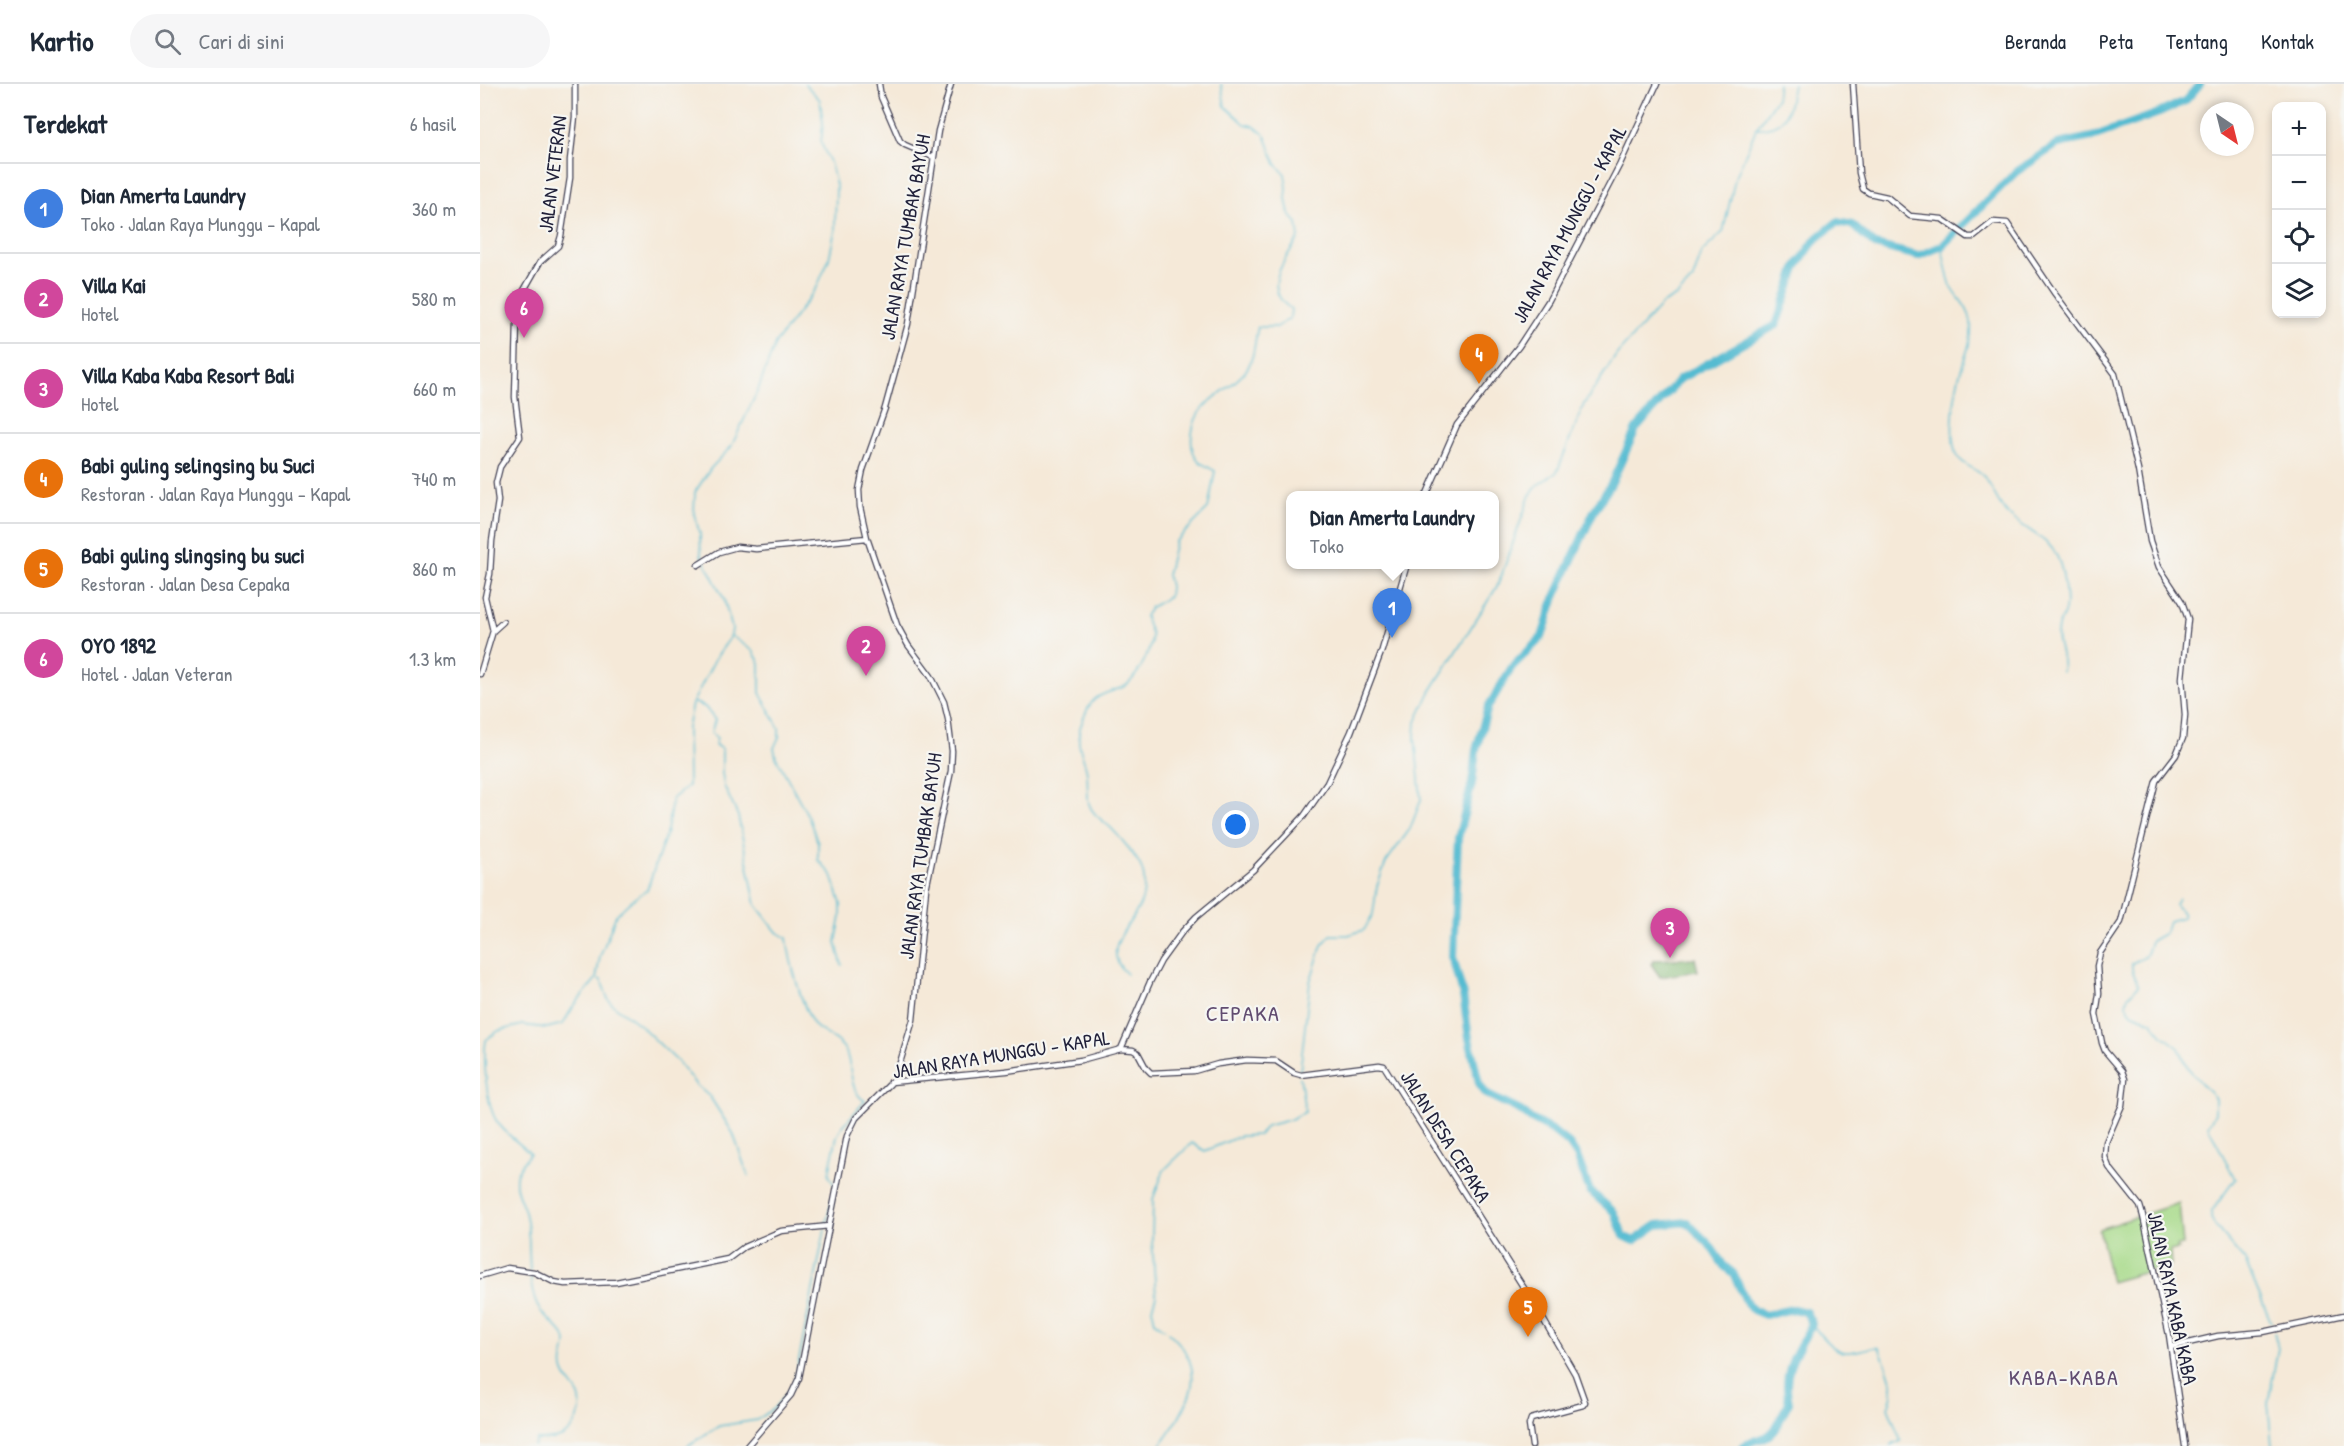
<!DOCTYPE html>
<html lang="id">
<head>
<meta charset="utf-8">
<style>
  body { margin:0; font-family:"Patrick Hand",sans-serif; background:#f6f6f7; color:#1f2937 }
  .controls { position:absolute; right:18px; top:18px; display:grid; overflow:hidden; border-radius:12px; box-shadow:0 3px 9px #0003 }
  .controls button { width:54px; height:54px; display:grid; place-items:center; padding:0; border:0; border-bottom:2px solid #e0e1e3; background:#fff; color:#1f2937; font:30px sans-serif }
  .compass { position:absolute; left:1720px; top:18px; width:54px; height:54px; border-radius:50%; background:#fff; box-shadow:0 3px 9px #0003; rotate:145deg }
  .you { position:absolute; left:756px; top:741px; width:21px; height:21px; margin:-15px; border:4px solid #fff; border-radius:50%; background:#1a73e8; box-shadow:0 0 0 9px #1a73e833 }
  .badge { display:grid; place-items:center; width:39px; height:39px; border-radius:50%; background:#0b8043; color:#fff; font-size:20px; font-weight:700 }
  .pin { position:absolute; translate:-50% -50px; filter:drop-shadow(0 2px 3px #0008) }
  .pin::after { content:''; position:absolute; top:32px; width:21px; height:18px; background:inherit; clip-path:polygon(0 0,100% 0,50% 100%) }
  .popup { position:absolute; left:806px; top:407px; width:213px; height:78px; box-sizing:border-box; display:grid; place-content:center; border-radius:12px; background:#fff; filter:drop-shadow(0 2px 4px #0005); font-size:20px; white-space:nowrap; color:#747a83 }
  .popup b { font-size:22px; color:#1f2937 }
  .popup::after { content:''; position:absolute; left:50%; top:100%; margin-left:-12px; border:12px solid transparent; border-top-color:#fff }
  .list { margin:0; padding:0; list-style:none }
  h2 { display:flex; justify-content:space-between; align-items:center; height:78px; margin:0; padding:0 24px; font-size:26px }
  h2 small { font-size:20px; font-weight:400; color:#747a83 }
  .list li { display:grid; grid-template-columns:39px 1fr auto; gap:18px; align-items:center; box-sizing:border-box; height:90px; padding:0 24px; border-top:2px solid #e0e1e3 }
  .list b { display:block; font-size:22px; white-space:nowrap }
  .list p { margin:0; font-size:20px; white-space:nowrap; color:#747a83 }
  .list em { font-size:20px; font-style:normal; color:#747a83 }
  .icon { flex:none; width:33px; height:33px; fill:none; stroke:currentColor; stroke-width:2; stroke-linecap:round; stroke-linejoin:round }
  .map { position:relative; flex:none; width:1864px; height:1362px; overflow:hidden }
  header { display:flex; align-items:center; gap:36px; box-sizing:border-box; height:84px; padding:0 30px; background:#fff; border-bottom:2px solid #e0e1e3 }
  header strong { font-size:28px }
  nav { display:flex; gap:33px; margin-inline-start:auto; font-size:21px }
  .search { width:420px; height:54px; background:#f6f6f7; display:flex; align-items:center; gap:15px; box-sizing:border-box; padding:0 21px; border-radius:33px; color:#747a83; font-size:22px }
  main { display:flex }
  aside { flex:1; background:#fff }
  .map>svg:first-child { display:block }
  .green { fill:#a7da89; stroke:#647e62; stroke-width:1.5 }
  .forest { fill:#85ba75; stroke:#546e58; stroke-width:1.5 }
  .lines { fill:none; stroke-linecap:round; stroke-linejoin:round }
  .stream { stroke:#54bbd1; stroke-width:1.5 }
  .river { stroke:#54bbd1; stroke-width:8 }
  .minor-casing { stroke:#424053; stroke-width:7 }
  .minor { stroke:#fff; stroke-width:4.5 }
  .labels { text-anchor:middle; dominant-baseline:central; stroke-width:4.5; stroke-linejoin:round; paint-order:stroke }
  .street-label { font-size:20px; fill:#22223b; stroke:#f6f6f2 }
  .quarter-label { font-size:22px; letter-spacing:1.5px; fill:#614c70; stroke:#f6f6f2 }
</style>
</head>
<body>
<header>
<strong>Kartio</strong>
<div class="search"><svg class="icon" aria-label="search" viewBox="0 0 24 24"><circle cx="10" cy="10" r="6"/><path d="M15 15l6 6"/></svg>Cari di sini</div>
<nav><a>Beranda</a><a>Peta</a><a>Tentang</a><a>Kontak</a></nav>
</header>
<main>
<aside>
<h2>Terdekat<small>6 hasil</small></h2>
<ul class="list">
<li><span class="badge" style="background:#3f7fe0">1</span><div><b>Dian Amerta Laundry</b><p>Toko · Jalan Raya Munggu - Kapal</p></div><em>360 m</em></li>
<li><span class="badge" style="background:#d1479c">2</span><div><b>Villa Kai</b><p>Hotel</p></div><em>580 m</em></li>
<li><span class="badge" style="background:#d1479c">3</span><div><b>Villa Kaba Kaba Resort Bali</b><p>Hotel</p></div><em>660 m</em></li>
<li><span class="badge" style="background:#e8710a">4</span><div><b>Babi guling selingsing bu Suci</b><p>Restoran · Jalan Raya Munggu - Kapal</p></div><em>740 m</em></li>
<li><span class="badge" style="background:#e8710a">5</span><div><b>Babi guling slingsing bu suci</b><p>Restoran · Jalan Desa Cepaka</p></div><em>860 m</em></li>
<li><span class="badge" style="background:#d1479c">6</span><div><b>OYO 1892</b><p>Hotel · Jalan Veteran</p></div><em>1.3 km</em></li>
</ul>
</aside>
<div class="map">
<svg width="1864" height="1362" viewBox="0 0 1864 1362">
  <rect width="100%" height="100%" fill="#f6f6f2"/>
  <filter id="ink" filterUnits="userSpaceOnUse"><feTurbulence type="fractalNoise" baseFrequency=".0167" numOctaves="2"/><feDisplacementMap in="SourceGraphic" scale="12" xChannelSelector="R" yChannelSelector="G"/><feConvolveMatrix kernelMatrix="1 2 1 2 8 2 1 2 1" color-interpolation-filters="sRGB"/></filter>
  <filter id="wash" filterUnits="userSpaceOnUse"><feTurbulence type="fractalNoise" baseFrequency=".008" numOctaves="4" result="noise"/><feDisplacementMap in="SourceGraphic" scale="24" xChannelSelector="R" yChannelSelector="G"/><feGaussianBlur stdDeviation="1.35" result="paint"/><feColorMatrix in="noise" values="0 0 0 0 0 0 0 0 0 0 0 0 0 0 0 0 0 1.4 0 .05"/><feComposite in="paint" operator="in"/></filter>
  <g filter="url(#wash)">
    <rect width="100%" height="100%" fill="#f5e9d8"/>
    <path class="green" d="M1699 1119 1703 1161 1697 1162 1698 1165 1690 1167 1691 1181 1631 1198 1619 1145Z"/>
    <path class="forest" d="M1215 874 1218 887 1180 893 1171 880 1174 876Z"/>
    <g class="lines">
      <path class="stream" d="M1277 44C1283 45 1286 43 1292 42 1309 38 1310 15 1313 0
        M1462 162C1464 175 1467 190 1471 202 1477 214 1489 223 1491 238 1493 255 1486 270 1481 286 1475 306 1469 347 1475 367 1480 382 1496 383 1505 394 1514 406 1518 422 1530 432 1559 456 1579 455 1584 499 1585 508 1587 517 1585 526 1584 532 1579 537 1578 543 1574 559 1585 571 1582 587
        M253 553 273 567 280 579V609L299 644V653L294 664 296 673 328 732 338 759V776L352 791 361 820V833L356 858 362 881
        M213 618 225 623 235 636 231 649 237 654 235 661 242 665V689L244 702 258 732 276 821 297 848 307 854C309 874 323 929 336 943 345 951 359 955 365 966 373 981 368 1007 385 1017L362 1043 357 1052 350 1084 349 1091 355 1102
        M1698 814 1695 820 1702 829 1703 833 1689 837 1685 849 1671 857C1666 873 1669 872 1652 879 1650 887 1657 894 1658 902L1647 914 1646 921 1652 929 1672 938 1681 950 1699 964 1708 984 1735 1015V1029L1728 1042 1755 1095 1732 1127 1731 1134 1735 1142 1765 1177 1791 1238
        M647 890C620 866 648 845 659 823 665 812 666 794 661 783 656 772 639 752 630 743 623 737 612 730 609 720 606 708 609 695 606 684 602 669 596 660 600 644 603 636 607 622 614 616 621 609 634 607 643 603 656 597 674 563 671 549 669 543 666 538 665 532L671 523 689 513 690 502 687 491 695 458 728 425 735 387C730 384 723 381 719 377 706 364 712 337 722 325 735 311 753 302 765 288 775 275 774 258 778 243H797L810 234 811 225C781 205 804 176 819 154L817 139 809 130 806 115 807 104 805 90 796 80 785 51 774 42 765 40 745 22 741 0
        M118 895 121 896 128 915 133 921 161 942 198 978 216 1001 230 1013 253 1049 268 1092
        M820 988 830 898 842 861 851 851H868L884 846 893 830 897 802 906 778 930 745 941 716 935 653 936 638 950 608 1018 501 1050 411 1059 400 1077 388 1104 320 1137 270 1182 220 1198 211 1213 195 1222 168 1243 148 1255 95 1276 45 1296 15 1298 0
        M346 1140 353 1113
        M1332 1240C1340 1251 1354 1270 1369 1268 1379 1267 1388 1264 1398 1263L1400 1266C1407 1285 1418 1304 1408 1323L1421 1357 1410 1362
        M685 1245 675 1238 672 1224 676 1212 672 1156 673 1115 684 1086 712 1059 725 1067 760 1052 779 1051 786 1042 809 1036 825 1028 820 993
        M315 1296 345 1145
        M54 1362 56 1356C65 1356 76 1356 83 1352 96 1345 104 1325 99 1312 95 1303 85 1296 83 1285 80 1274 89 1264 85 1254 82 1243 62 1235 56 1219 45 1189 53 1158 45 1128 42 1117 34 1106 36 1093 37 1085 45 1076 50 1069 39 1059 23 1048 16 1036 6 1019 3 975 6 956L18 947 42 941 67 944 83 940 93 923 116 895 120 873 136 831 152 816 167 806 187 747 192 715 208 702 207 644 212 620 235 575 251 552 252 544 244 515 221 471 220 450 214 430 215 408 231 384 251 363 278 306 295 260 337 203 349 175 355 146 356 101 350 78 341 59 343 39 340 16 325 0
        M207 1362 239 1342 277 1336 294 1324 312 1303
        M680 1362C708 1322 733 1287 688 1248
        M1792 1362 1788 1319 1798 1264 1794 1248"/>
      <path class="river" d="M1263 1362C1271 1355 1281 1357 1289 1351 1300 1343 1301 1329 1309 1319 1301 1287 1317 1267 1332 1240L1326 1228 1313 1225 1285 1231 1273 1226 1267 1219 1253 1189 1244 1182 1229 1160 1207 1138 1177 1141 1154 1157 1144 1152 1134 1128 1110 1107 1097 1072 1089 1060 1073 1047 1051 1035 1041 1027 1006 1010 999 999 989 954 983 911 973 873 978 754 992 699 996 666 1008 623 1032 583 1062 553 1074 515 1114 427 1131 400 1156 345 1200 295 1296 241 1317 182 1335 156 1357 138 1372 141 1395 161 1438 172 1462 162 1536 88 1578 60 1612 53 1679 29 1705 17 1720 0"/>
    </g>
  </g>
  <g filter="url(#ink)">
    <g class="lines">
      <g class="minor-casing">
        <path id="minor" d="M399 0 401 13 420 57 425 61 453 73
          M1373 0 1379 89 1383 105 1389 109 1407 113 1430 132 1462 135 1488 153H1494L1513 138 1527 139 1575 210 1635 290 1658 386 1670 457 1679 483 1702 518 1708 535 1702 594 1705 631 1703 654 1696 671 1676 697 1641 838 1620 869 1617 882 1619 910 1616 930 1622 959 1625 967 1642 987 1645 995 1642 1021 1626 1058 1625 1073 1629 1083 1660 1122 1663 1132 1689 1251 1705 1362
          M946 412 977 341 1039 262 1069 216 1140 80 1177 0
          M218 481 239 468 257 463 276 465 387 454
          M13 547 23 538
          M0 590 13 547 5 513 10 490 12 457 18 417 16 399 20 383 40 353 35 313 37 238 43 208 60 178 78 162 81 152 90 94V76L95 33V0
          M641 965 653 966 658 969 666 984 671 989 714 987 738 980 767 976 796 977 814 989 821 991 899 981 904 982 1059 1228 1095 1290 1105 1318 1103 1321 1051 1335 1049 1341 1052 1362
          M411 998 526 987 601 976 641 965 670 898 681 877 702 848 716 833 773 786 824 732 847 699 871 648 902 566 927 480
          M0 1192 27 1184 54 1188 74 1198 85 1200 136 1198 248 1175 264 1163 301 1147 349 1142
          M1691 1263 1738 1252 1783 1248 1864 1231
          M267 1362 311 1311 319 1294 367 1052 376 1034 415 995 433 936 446 805 471 687 472 667 468 635 464 618 451 592 428 561 417 541 387 454 380 423 379 406 383 386 405 324 428 240 458 47 471 0"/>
      </g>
      <use href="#minor" class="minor"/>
    </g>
  </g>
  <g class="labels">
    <g class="street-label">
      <text transform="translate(72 90) rotate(-83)">JALAN VETERAN</text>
      <text transform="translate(1089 140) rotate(-62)">JALAN RAYA MUNGGU - KAPAL</text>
      <text transform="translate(425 153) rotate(-80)">JALAN RAYA TUMBAK BAYUH</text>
      <text transform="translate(440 772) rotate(-82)">JALAN RAYA TUMBAK BAYUH</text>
      <text transform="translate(521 970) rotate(-9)">JALAN RAYA MUNGGU - KAPAL</text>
      <text transform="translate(966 1052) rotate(58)">JALAN DESA CEPAKA</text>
      <text transform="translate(1693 1214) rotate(78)">JALAN RAYA KABA KABA</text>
    </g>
    <g class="quarter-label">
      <text x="763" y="929">CEPAKA</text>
      <text x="1584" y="1293">KABA-KABA</text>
    </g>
  </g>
</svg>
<div class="controls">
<button>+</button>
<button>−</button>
<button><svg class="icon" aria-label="locate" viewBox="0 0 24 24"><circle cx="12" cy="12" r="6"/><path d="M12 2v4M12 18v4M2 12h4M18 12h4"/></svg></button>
<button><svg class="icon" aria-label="layers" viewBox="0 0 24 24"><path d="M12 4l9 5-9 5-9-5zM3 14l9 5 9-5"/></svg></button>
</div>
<svg class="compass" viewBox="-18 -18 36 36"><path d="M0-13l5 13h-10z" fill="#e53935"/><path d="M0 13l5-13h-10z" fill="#747a83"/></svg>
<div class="you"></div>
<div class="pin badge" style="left:912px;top:554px;background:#3f7fe0">1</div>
<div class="popup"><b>Dian Amerta Laundry</b>Toko</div>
<div class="pin badge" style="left:386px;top:592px;background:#d1479c">2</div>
<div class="pin badge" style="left:1190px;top:874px;background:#d1479c">3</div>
<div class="pin badge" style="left:999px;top:300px;background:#e8710a">4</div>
<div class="pin badge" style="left:1048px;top:1253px;background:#e8710a">5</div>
<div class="pin badge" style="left:44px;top:254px;background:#d1479c">6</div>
</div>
</main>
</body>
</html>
